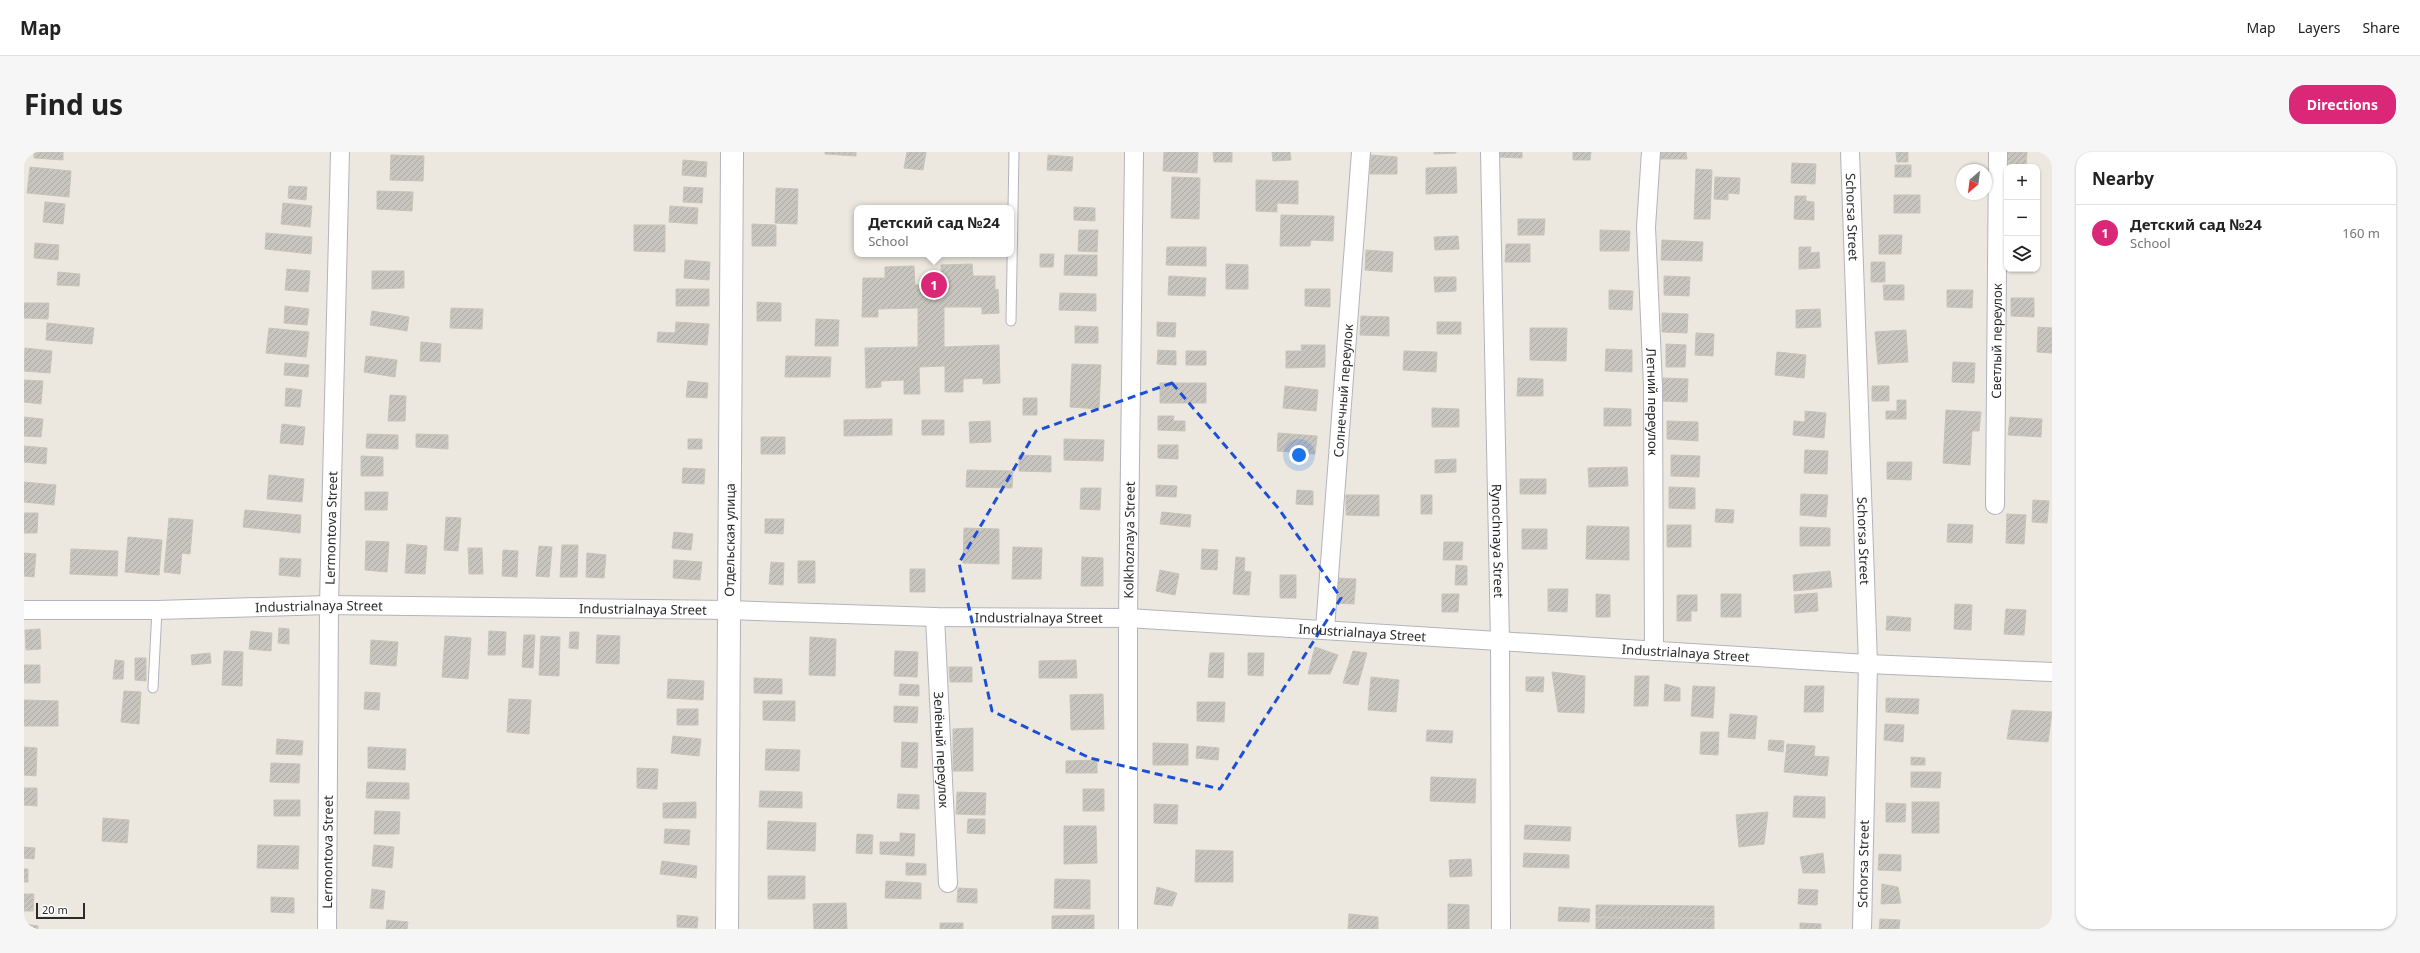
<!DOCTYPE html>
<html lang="en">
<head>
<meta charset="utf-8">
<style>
  body { margin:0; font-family:"Noto Sans",sans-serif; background:#f6f6f6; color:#222 }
  .controls { position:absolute; right:12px; top:12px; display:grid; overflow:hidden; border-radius:8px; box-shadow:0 1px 3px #0004 }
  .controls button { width:36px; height:36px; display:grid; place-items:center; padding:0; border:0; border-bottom:1px solid #e0e0e0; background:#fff; color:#222; font:20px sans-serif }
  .compass { position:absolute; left:1932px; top:12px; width:36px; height:36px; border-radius:50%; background:#fff; box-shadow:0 1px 3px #0004; rotate:208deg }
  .scale { position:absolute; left:12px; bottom:10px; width:49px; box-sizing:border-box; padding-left:4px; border:2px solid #2b2b2b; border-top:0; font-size:11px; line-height:14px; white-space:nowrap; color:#2b2b2b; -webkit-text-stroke:3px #fff; paint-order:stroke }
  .you { position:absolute; left:1275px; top:303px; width:14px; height:14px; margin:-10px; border:3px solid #fff; border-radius:50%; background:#1a73e8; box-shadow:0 0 0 6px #1a73e833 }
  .badge { display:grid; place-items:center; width:26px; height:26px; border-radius:50%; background:#db2777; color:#fff; font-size:13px; font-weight:700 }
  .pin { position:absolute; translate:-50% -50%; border:2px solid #fff; box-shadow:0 1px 4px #0006 }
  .popup { position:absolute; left:830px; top:53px; width:160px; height:52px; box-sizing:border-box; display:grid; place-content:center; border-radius:8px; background:#fff; filter:drop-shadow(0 1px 3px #0005); font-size:13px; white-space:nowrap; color:#767676 }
  .popup b { font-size:15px; color:#222 }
  .popup::after { content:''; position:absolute; left:50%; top:100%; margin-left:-8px; border:8px solid transparent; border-top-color:#fff }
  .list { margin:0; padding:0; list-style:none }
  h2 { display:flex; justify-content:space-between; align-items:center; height:52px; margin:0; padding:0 16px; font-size:17px }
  h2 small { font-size:13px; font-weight:400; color:#767676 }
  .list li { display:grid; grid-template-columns:26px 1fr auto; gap:12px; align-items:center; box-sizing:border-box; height:56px; padding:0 16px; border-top:1px solid #e0e0e0 }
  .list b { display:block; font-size:15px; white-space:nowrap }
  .list p { margin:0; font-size:13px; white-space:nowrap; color:#767676 }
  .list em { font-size:13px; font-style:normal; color:#767676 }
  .icon { flex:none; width:22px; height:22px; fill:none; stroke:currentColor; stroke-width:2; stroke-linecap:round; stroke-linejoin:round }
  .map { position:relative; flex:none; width:2028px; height:777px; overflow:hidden; border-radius:16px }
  header { display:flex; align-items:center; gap:24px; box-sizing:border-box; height:56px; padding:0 20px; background:#fff; border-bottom:1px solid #e0e0e0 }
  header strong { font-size:19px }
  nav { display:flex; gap:22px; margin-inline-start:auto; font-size:14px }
  .intro { display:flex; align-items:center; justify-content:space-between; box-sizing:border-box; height:96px; padding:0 24px }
  h1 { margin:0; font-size:28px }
  .button { padding:10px 18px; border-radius:16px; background:#db2777; color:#fff; font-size:14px; font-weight:700 }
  main { display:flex; gap:24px; padding:0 24px }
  aside { flex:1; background:#fff; border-radius:16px; box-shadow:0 1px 3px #0004 }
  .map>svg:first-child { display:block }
  .building { fill:url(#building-hatch); stroke:#c7c4b9 }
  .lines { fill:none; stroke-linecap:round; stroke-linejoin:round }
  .lane-casing { stroke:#b3b3bd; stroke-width:11 }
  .street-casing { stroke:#b3b3bd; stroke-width:20 }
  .secondary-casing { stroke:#b3b3bd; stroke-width:24 }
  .lane { stroke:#fff; stroke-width:9 }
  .street { stroke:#fff; stroke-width:18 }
  .secondary { stroke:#fff; stroke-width:22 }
  .marked { fill:none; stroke:#1d4ed8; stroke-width:3; stroke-dasharray:8 5; stroke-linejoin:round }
  .labels { text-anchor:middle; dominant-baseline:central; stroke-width:3; stroke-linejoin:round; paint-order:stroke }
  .street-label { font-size:13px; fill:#2b2b2b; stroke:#fff }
</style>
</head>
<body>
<header>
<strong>Map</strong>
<nav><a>Map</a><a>Layers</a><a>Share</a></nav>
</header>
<div class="intro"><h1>Find us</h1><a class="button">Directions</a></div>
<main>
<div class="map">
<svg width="2028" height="777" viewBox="0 0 2028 777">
  <defs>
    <pattern id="building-hatch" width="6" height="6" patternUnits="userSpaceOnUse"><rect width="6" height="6" fill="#c7c5be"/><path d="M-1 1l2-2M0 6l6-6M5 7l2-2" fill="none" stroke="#aba9a3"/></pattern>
  </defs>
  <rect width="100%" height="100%" fill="#ece8df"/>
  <path class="building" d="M10 0H39V8L10 6Z
    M801 0H832V4L801 2Z
    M883 0H902L899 18 880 16Z
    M1140 0H1174L1173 21 1139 19Z
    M1189 0H1208V10H1190Z
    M1248 0H1266L1267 8 1249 9Z
    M1410 0H1432V1L1410 2Z
    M1473 0H1498V6L1473 5Z
    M1549 0H1567L1566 8H1549Z
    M1636 0H1662L1663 7H1636Z
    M1872 0H1884V10H1873Z
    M1982 0H2003L2002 15H1983V27H1980Z
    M367 3 400 4 399 29 366 28Z
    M1024 3 1049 5 1048 19 1023 18Z
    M1347 3 1373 5V22H1346Z
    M659 8 683 10 682 25 658 23Z
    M1768 11 1792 12 1791 32 1767 31Z
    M1871 13H1887V25H1871Z
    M6 15 47 19 45 45 3 41Z
    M1432 15 1433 41 1402 42V16Z
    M1672 17 1688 18 1686 67H1670Z
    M1148 25 1176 26 1175 67 1147 66Z
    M1691 25 1716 26 1715 42 1704 41V48L1690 47Z
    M1232 28 1274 29V52L1253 51V60L1232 59Z
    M265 34 283 35 282 48 264 46Z
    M660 35 679 36 678 51 659 50Z
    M752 36 774 37 773 72 751 71Z
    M353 39 389 40 388 59 353 57Z
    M1870 43H1896V61H1870Z
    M1771 44H1782V49L1790 50V68L1770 67Z
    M21 50 41 52 39 72 19 70Z
    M259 51 288 54 286 75 257 72Z
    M646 54 674 56 673 72 645 70Z
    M1050 55 1071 56V69L1050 68Z
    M1257 63 1310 64 1309 89 1287 88 1286 94H1256Z
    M1494 67H1521L1520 83H1494Z
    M728 72 752 73V94H728Z
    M610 73H641V100L610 99Z
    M1055 78H1074L1073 100 1054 99Z
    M1576 78 1606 79 1605 99H1576Z
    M242 81 288 85 287 102 241 97Z
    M1855 83H1878L1877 102H1855Z
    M1434 84 1435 97 1411 98 1410 85Z
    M2013 85H2014V106H2013Z
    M1638 88 1679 90 1678 109 1637 108Z
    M11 91 35 93 34 108 10 106Z
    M1482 92H1506V110H1481Z
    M1143 95H1182V114L1142 113Z
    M1775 95H1787L1786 101 1795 100 1796 116 1775 117Z
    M1342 98 1369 100 1368 120 1341 118Z
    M1016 102H1030L1029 115H1016Z
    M1041 103H1073V124L1040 123Z
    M661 108 686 110 685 128 660 126Z
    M1847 110H1861V130H1847Z
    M948 112 949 124H971V138L974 137 975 161 958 162V155H920V195L975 193 976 231 959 232V226L939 227V240H921V214L895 215 896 242H880V228L857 229V235L842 236 841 196 894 195V156L854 157V165H838L839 126H861V115L890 114 891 133H918L917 113Z
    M1202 112 1224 113V137H1202Z
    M263 117 286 119 284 140 261 138Z
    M348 119H380V136L348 137Z
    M34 120 56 122 55 134 33 133Z
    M1145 124 1182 126 1181 144 1144 143Z
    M1640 124 1666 125 1665 144 1640 143Z
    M1410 125H1432V139L1411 140Z
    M1859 133H1880V148H1860Z
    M652 137H685V154H652Z
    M1281 137H1306V155L1281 154Z
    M1585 138 1609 139 1608 158 1585 157Z
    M1923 138H1949L1948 156 1923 155Z
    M1036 141 1072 142V159L1035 158Z
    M1987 146H2010V165L1987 164Z
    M733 150 757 151V169H733Z
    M0 151H25L24 167 0 166Z
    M261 154 285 157 283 173 260 171Z
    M427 156 459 157 458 177 426 176Z
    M1796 157 1797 175 1772 176V158Z
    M348 159 385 165 383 179 346 173Z
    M1638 161 1664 162 1663 181 1638 180Z
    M1337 164 1365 165V184L1336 183Z
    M792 167 815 168 814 194H791Z
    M652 170 685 172 683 193 633 190 634 180 651 181Z
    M1133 170 1152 171 1151 185 1133 184Z
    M1413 170H1437V182H1413Z
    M23 171 70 176 68 192 22 188Z
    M1051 174 1074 175V191H1051Z
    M2014 175 2028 176V201L2013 200Z
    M245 176 285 180 282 205 242 201Z
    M1506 176H1543L1542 209 1506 208Z
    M1882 178 1884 210 1854 212 1851 180Z
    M1672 181 1690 182 1689 204 1671 203Z
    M397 190 417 192 416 210 396 209Z
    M1642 192 1662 193 1661 215H1642Z
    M1277 193H1301V215L1262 216V199H1278Z
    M1 196 28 199 26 221 0 219Z
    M1582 197 1608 198V220L1581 219Z
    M1134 198 1152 199V213L1133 212Z
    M1162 199H1182V213H1162Z
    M1380 199 1413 200 1412 220 1379 218Z
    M1753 200 1782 203 1780 226 1751 223Z
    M342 204 373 208 371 225 340 220Z
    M762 204 807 205 806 225H761Z
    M1929 210 1951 211 1950 231 1928 230Z
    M261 211 285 213 284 225 260 223Z
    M1048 212 1077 213 1075 257 1046 255Z
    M1494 226 1519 227V244H1493Z
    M1639 226 1664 227 1663 250 1638 249Z
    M0 228 19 229 17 252 0 250Z
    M664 229 684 231 683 246 662 245Z
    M1136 231H1182V251H1136Z
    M1261 234 1294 238 1292 259 1259 256Z
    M1848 234H1865V249H1848Z
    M262 236 278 238 276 255 261 254Z
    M366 243 382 244 381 269H364Z
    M999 246H1013V263H999Z
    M1873 248H1882V267H1862V259H1873Z
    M1408 256 1435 257V275H1408Z
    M1580 256 1607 257V274H1580Z
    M1922 258 1957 260 1955 279H1948L1946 313 1919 311Z
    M1781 259 1802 261 1800 286 1769 283 1770 269 1781 270Z
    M1134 264H1150L1149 269H1161V279L1134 278Z
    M0 265 19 267 17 285 0 284Z
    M1986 265 2018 267 2017 285 1984 283Z
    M868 267V283L820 284V268Z
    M898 268H920V283H898Z
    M966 269 967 290 946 291 945 270Z
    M1643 269 1674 270V289L1643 287Z
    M258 272 281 275 279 293 256 291Z
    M1254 281 1293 284 1291 302 1253 299Z
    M343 282 374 283V297L342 296Z
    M392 282 424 283V297L392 295Z
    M737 285H761V302H737Z
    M664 287H678V297H664Z
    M1040 287 1080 288 1079 309 1040 308Z
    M1134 293H1154V307L1134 306Z
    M0 294 23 296 22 312 0 310Z
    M1781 298 1804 299 1803 322 1780 321Z
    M995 303 1027 304V320L995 319Z
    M1647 303 1676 304 1675 325 1647 324Z
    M337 304 359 305V324H337Z
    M1432 307V320L1411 321V308Z
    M1863 310H1888L1887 328 1863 327Z
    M1603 315 1604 334 1565 335 1564 316Z
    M659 316 681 317 680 332 658 331Z
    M943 318 989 319 988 336 942 335Z
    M245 323 280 327 278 350 243 347Z
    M1496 327H1522V342H1496Z
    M0 330 32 333 30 353 0 350Z
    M1132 333 1153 334 1152 345 1132 344Z
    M1645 335 1671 336V357L1645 356Z
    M1057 336H1077L1076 358 1056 357Z
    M1273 338 1289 339V353L1272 352Z
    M341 340H364L363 358H341Z
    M1777 342 1804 343 1802 365 1776 363Z
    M1322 343H1355V364L1322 363Z
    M1397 343H1408V362H1397Z
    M2009 348 2025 349 2023 371 2008 370Z
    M1692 357 1710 358 1709 371 1691 370Z
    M221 358 277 363 276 381 219 375Z
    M1138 360 1167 363 1166 375 1136 372Z
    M0 361H14L13 381H0Z
    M1983 362 2002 363 2000 392 1982 391Z
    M422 365 437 366 434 399 420 398Z
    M145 366 169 368 166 402 158 401 156 422 140 420Z
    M741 367H760L759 382 741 381Z
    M1924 372 1949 373 1948 391 1923 390Z
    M1643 373H1667V395H1643Z
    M1563 374 1605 375V408L1562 407Z
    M1776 375 1806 376V394H1776Z
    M940 376 975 377V412L939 411Z
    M1498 377H1523V397H1498Z
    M650 380 669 382 667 398 648 396Z
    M104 385 138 388 135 423 101 420Z
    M342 389 365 390 363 420 341 418Z
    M1420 390H1439L1438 408H1419Z
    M383 392 403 394 401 422 381 421Z
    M538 393H554L553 425H536Z
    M515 394 528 395 525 425 512 424Z
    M989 395 1018 396 1017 427H988Z
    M444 396H458L459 422H445Z
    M47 397 94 399 93 424 46 422Z
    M1178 397 1194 398 1193 418 1177 417Z
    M479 398 494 399 493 425 478 424Z
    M0 401 12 402 10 425 0 424Z
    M563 401 582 403 580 426 562 425Z
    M1058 405 1079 406V434H1057Z
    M1212 405 1221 406 1220 419 1227 420 1225 443 1209 442Z
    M256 406 277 407 276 425 255 423Z
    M650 408 678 410 676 428 649 426Z
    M774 409H791V431H774Z
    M747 410 760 411 759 433 745 432Z
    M1432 413 1443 414V433H1431Z
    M886 417H901V440H886Z
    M1136 418 1155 422 1151 443 1132 439Z
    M1806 419 1808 435 1770 439 1769 423Z
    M1256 423H1272V446H1256Z
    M1313 426 1332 427 1330 452 1312 451Z
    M1524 437H1544L1543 460 1524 459Z
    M1793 441 1794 459 1771 461 1770 443Z
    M1418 442H1435L1434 460H1418Z
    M1572 442 1586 443V465H1572Z
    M1697 442H1717V465H1697Z
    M1653 443H1673V459H1667V469H1653Z
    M1931 452 1948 453 1947 478 1930 477Z
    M1982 457 2002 458 2000 483 1980 482Z
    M1863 464 1887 466 1886 479 1862 478Z
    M255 476 265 477V492L254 491Z
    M16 477 17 497 2 498 1 478Z
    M227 479 248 481 247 499 225 497Z
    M465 479 482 480 481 503H464Z
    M546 480H555L554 497 545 496Z
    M500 483H511L509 516 498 515Z
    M573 483 596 484 595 512 572 511Z
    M421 484 447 486 444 527 418 525Z
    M517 484 536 485 535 524 515 523Z
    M786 485 812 487 811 524 785 523Z
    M347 488 374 490 372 514 346 512Z
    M1291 495 1314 503 1306 522H1284Z
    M200 499 219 500 218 534 198 533Z
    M871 499 894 500 893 525 870 524Z
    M1329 499 1343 501 1334 533 1319 531Z
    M186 501 187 511 168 513 167 503Z
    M1186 501H1200L1199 526 1184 525Z
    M1224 501H1240L1239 524 1224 523Z
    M111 506H122V529L111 528Z
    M91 508 100 509 99 527H89Z
    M1052 508 1053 526H1015V509Z
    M0 513H16V531H0Z
    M925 515H948V530H926Z
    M1528 520 1561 524 1560 561 1534 560Z
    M1611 524H1625L1624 554H1610Z
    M1347 525 1375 528 1372 560 1344 558Z
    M1502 525H1520L1519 540 1502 539Z
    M730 526 758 527V542L730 541Z
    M644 527 680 529 679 548 643 546Z
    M876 532 895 533V544L875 543Z
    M1641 532 1656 536V549H1640Z
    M1669 534 1691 535 1689 566 1667 564Z
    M1781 534H1800L1799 560H1780Z
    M100 539 117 540 115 572 97 570Z
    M341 540 356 541 355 558 340 557Z
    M1079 542 1080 577 1047 578 1046 543Z
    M1862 546 1895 547 1894 562 1862 560Z
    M485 547 507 548 505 582 483 580Z
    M0 548 34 549V574H0Z
    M739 549H771V569L739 568Z
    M1173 550H1201L1200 570 1173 569Z
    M870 554 894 555 893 571 870 570Z
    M653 557H674V573H653Z
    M1988 558 2028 560 2024 590 1983 587Z
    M1706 562 1733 564 1731 587 1704 585Z
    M1861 572 1880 573 1879 590 1860 588Z
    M949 576V619H929V577Z
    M1403 578 1429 579 1428 591 1402 589Z
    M1677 580H1695L1694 603 1676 602Z
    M649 584 677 587 675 604 647 601Z
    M253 587 279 589 278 603 252 602Z
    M1745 588 1760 589 1759 600 1744 598Z
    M878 590 894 591 893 616 877 615Z
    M1129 591 1164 592V613H1129Z
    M1763 592 1791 594 1790 604 1805 605 1803 624 1760 620Z
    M1173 594 1195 596 1194 608 1172 606Z
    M0 595 13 596 12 624 0 623Z
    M344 595 382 597 381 618 344 616Z
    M742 597 776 598 775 619 741 618Z
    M1887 605 1901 606V613H1887Z
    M1073 608V621H1042V609Z
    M247 611 276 612 275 631 246 630Z
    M613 616 634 617 633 637 613 636Z
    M1887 620H1917L1916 636 1887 635Z
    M1407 625 1452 627 1451 651 1406 649Z
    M343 630 385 631V647L342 646Z
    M0 636H13V654L0 653Z
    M1059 637H1080V659H1059Z
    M736 639 778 640V656L735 655Z
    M933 640 962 641 961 663 932 662Z
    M874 642 895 643V657L873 656Z
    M1770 644 1801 645V666L1769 665Z
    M250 648H276V664H250Z
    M672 650V666H639V651Z
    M1888 650H1915V681H1888Z
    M1862 651 1882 652 1881 670H1862Z
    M1130 652 1154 653 1153 672 1130 671Z
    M351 659 376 660 375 682H350Z
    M1744 660 1740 692 1715 695 1712 663Z
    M79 666 105 668 103 691 78 689Z
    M944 667H961V682L943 681Z
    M744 669 792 671 791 699 743 697Z
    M1501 673 1547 675 1546 689 1500 687Z
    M1040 674H1072L1073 711 1040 712Z
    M641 677 666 678 665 693 640 691Z
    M876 681 891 682 890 704 856 702V690H876Z
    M833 682 849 683 848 702 832 701Z
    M234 693 275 694 274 717 233 716Z
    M350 693 370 695 368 716 348 714Z
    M0 695 11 696 10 707 0 706Z
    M1172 698 1209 699V730H1171Z
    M1500 701 1545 703V716L1499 715Z
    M1799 701 1801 721H1779L1776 705Z
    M1855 702 1877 703V719L1854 718Z
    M1447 707 1448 724 1426 725 1425 708Z
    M638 709 673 714 672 726 636 722Z
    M882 711 902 712V723H882Z
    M0 717H4V730H0Z
    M744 724H781V747H744Z
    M1031 727 1066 728V757L1030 756Z
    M862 729 897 731V747L861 746Z
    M1858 732 1874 735 1877 751 1857 752Z
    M1133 735 1153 741 1148 754 1130 752Z
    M934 736 953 737V751L933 750Z
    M348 737 361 739 359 757 346 756Z
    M1775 737 1794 738 1793 753 1774 752Z
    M0 742H10L9 759H0Z
    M247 745 270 746V761L247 760Z
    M822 751 823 777H790L789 752Z
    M1424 752 1445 753V777H1424Z
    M1572 753 1690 754V766L1572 765Z
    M1535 755 1566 757 1565 770 1534 769Z
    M1325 762 1354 765V777H1324Z
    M653 763 674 765 673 776 653 775Z
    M1070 763V777H1028V764Z
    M1572 766 1690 767V777H1572Z
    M1856 767 1876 768 1875 777H1855Z
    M363 768 384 770 383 777H362Z
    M916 771H939V777H916Z
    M1776 771 1797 772V777H1776Z
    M0 772 14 774V777H0Z"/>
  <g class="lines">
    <g class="lane-casing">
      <path id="lane" d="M987 169 990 0
        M129 536 133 458"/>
    </g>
    <g class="street-casing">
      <g id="street">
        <path id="s1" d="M1466 0 1476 489 1477 777"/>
        <path id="s2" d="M1627 0 1622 75 1629 234 1630 499"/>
        <path id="s3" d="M1826 0 1844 512 1838 777"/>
        <path id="s4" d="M1971 353 1974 0"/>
        <path id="s5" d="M0 458H133L305 453 704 458 911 465 1104 466 1844 512 2028 520"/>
        <path id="s6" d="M911 465 924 731"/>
        <path id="s7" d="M1301 477 1337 0"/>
        <path id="s8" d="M303 777 305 453 316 0"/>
        <path id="s9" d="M1104 777V466L1110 0"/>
      </g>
    </g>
    <g class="secondary-casing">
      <g id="secondary">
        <path id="s10" d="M703 777 708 0"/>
      </g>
    </g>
    <use href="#lane" class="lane"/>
    <use href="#street" class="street"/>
    <use href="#secondary" class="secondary"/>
  </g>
  <path class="marked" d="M1148 231 1255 357 1317 446 1196 637 1066 606 968 559 935 411 1012 279Z"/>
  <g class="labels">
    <g class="street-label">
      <text stroke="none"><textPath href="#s3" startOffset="65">Schorsa Street</textPath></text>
      <text stroke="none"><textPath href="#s4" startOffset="164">Светлый переулок</textPath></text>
      <text stroke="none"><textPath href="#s7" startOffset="239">Солнечный переулок</textPath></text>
      <text stroke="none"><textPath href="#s2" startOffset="250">Летний переулок</textPath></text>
      <text stroke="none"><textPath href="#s8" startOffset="401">Lermontova Street</textPath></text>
      <text stroke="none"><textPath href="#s10" startOffset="389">Отдельская улица</textPath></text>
      <text stroke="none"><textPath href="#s9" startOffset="389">Kolkhoznaya Street</textPath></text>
      <text stroke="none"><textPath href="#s1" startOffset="389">Rynochnaya Street</textPath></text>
      <text stroke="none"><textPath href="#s3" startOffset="389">Schorsa Street</textPath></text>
      <text stroke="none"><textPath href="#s5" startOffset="295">Industrialnaya Street</textPath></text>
      <text stroke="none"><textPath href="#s5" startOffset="619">Industrialnaya Street</textPath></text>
      <text stroke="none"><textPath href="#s5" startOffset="1015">Industrialnaya Street</textPath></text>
      <text stroke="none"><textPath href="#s5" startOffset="1339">Industrialnaya Street</textPath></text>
      <text stroke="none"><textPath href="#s5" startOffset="1663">Industrialnaya Street</textPath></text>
      <text stroke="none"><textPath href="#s6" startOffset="133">Зелёный переулок</textPath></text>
      <text stroke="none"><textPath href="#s8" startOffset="77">Lermontova Street</textPath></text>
      <text transform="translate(1839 712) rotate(-89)">Schorsa Street</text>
    </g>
  </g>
</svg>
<div class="controls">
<button>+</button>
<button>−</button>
<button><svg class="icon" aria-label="layers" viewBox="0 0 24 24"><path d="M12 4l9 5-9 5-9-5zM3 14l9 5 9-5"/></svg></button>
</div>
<svg class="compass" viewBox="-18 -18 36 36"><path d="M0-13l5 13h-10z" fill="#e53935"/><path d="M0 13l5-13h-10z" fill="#767676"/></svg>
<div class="scale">20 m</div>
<div class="you"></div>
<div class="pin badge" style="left:910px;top:133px">1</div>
<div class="popup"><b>Детский сад №24</b>School</div>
</div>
<aside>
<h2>Nearby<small></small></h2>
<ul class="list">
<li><span class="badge">1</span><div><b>Детский сад №24</b><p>School</p></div><em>160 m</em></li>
</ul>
</aside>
</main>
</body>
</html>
